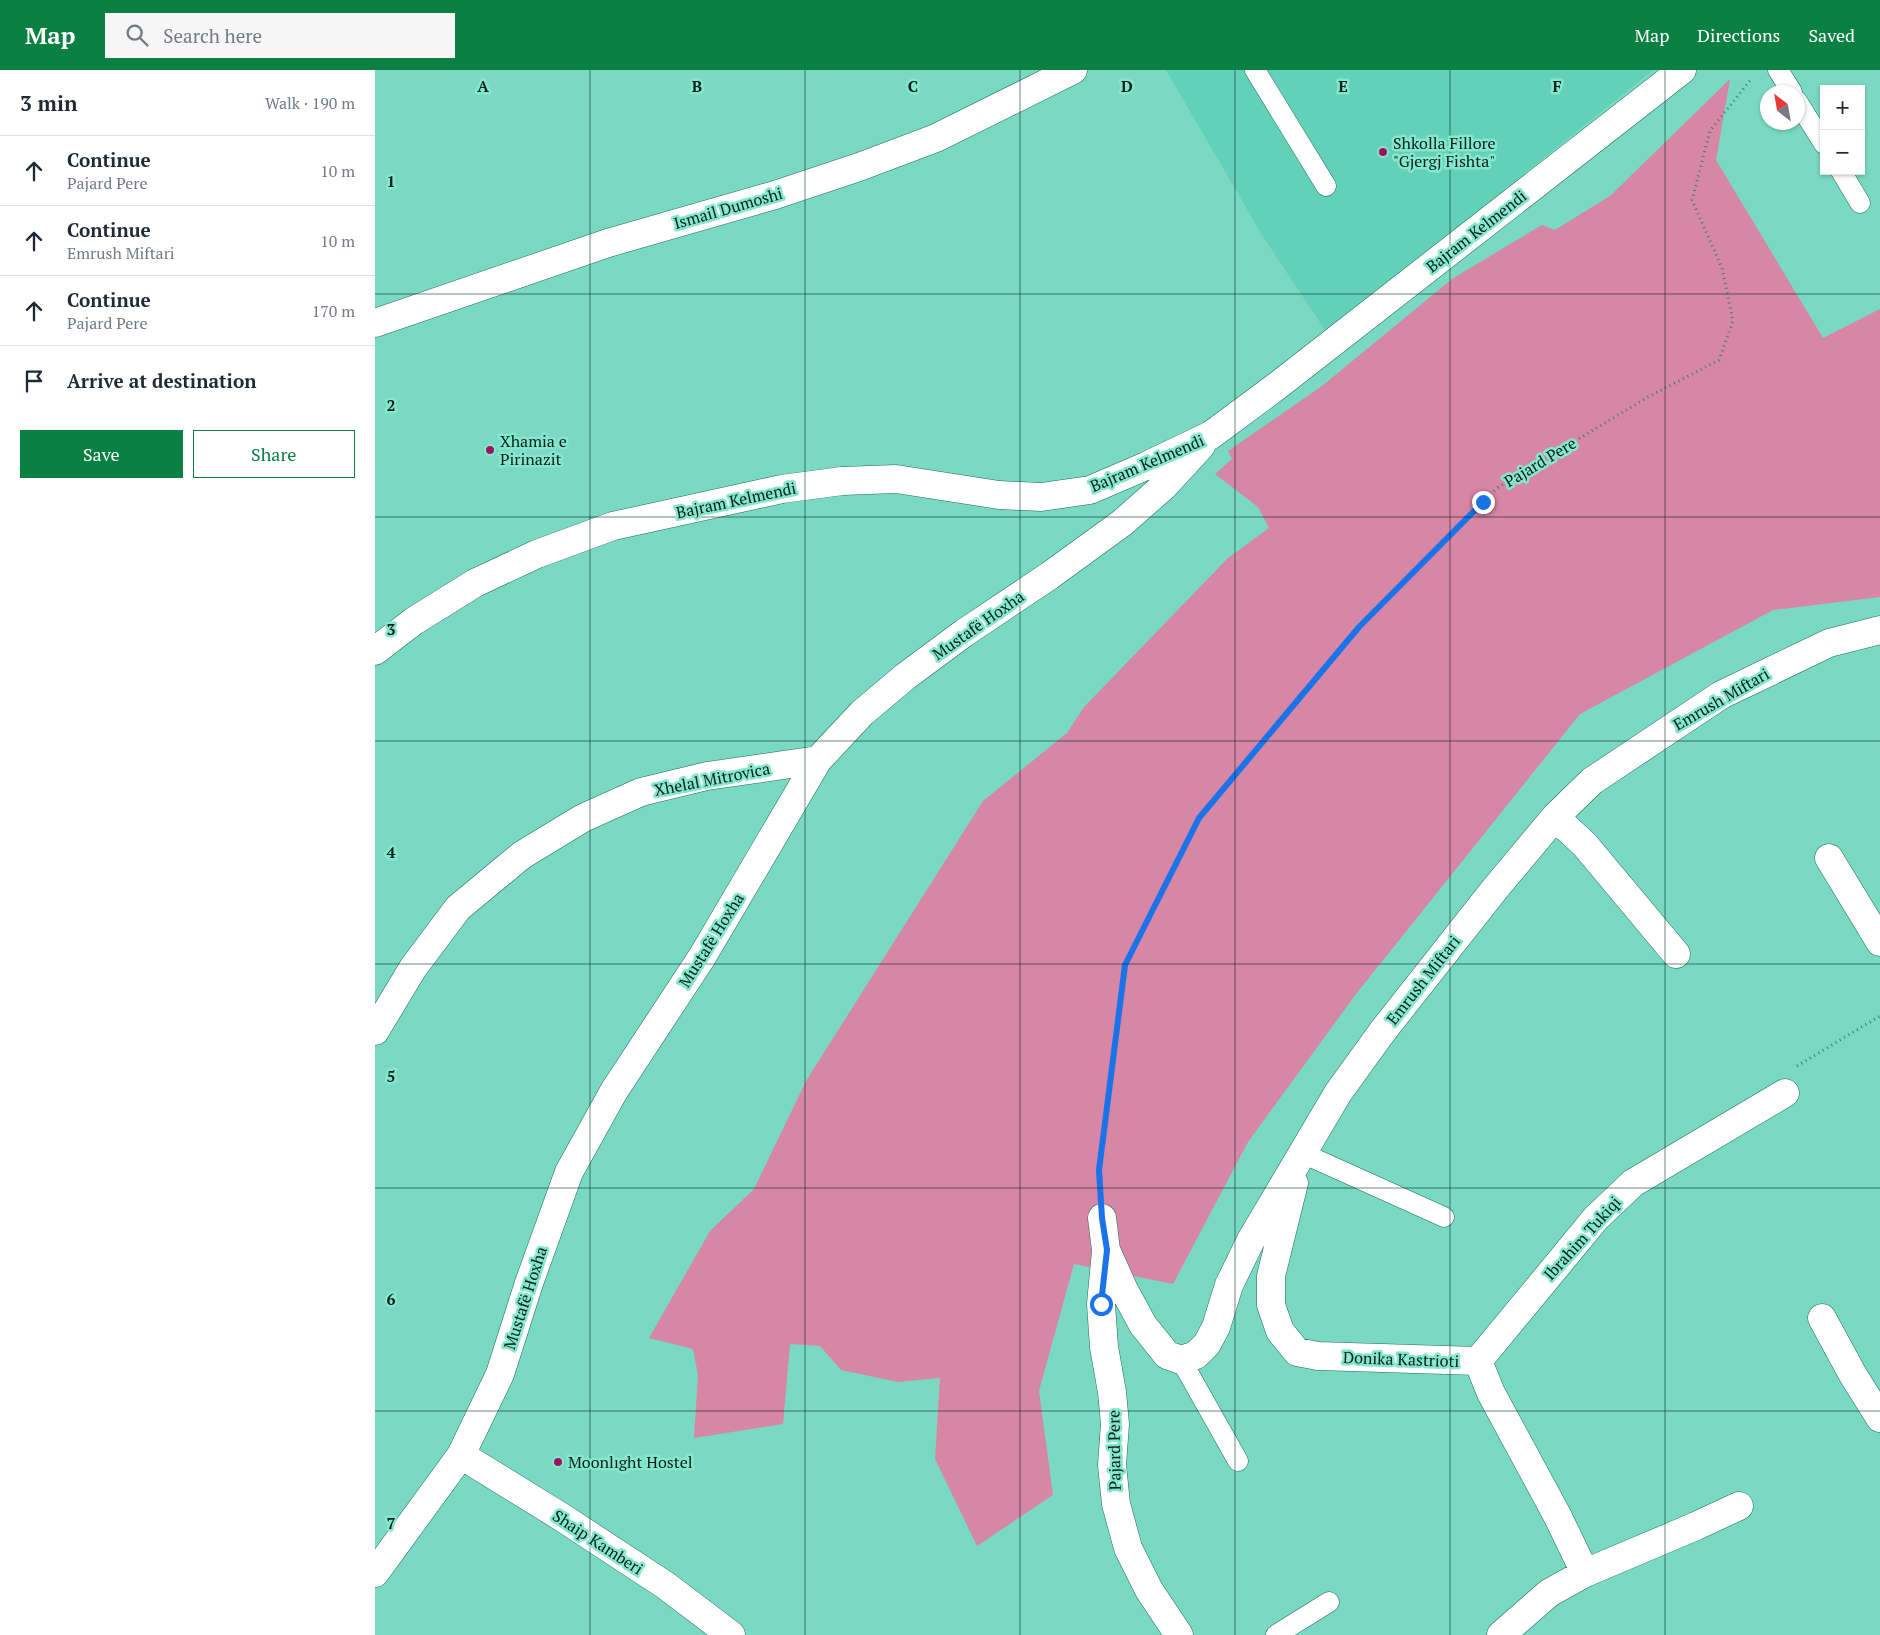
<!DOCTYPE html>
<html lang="en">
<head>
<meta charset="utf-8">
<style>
  body { margin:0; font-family:"PT Serif",serif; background:#f6f6f7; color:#1f2937 }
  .controls { position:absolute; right:15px; top:15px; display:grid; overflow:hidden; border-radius:0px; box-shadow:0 1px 4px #0004 }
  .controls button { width:45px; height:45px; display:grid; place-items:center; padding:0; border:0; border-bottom:1px solid #e0e1e3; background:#fff; color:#1f2937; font:25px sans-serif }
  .compass { position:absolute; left:1385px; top:15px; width:45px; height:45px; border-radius:50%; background:#fff; box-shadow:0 1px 4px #0004; rotate:329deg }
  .stop { position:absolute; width:15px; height:15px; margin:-11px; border:4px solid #1a73e8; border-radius:50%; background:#fff }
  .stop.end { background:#1a73e8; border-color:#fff; box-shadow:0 1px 5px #0008 }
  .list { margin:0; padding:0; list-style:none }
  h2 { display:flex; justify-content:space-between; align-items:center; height:65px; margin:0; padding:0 20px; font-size:21px }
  h2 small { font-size:16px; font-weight:400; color:#747a83 }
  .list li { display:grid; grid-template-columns:32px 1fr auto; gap:15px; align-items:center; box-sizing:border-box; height:70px; padding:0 20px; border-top:1px solid #e0e1e3 }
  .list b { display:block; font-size:19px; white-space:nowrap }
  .list p { margin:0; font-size:16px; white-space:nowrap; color:#747a83 }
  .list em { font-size:16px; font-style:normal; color:#747a83 }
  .actions { display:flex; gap:10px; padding:15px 20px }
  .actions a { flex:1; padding:11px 0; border:1px solid #0b8043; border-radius:0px; text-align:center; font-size:18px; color:#0b8043 }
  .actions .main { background:#0b8043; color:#fff }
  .icon { flex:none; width:28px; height:28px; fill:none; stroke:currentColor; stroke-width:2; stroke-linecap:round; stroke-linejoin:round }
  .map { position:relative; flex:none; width:1505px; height:1565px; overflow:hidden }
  header { display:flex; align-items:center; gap:30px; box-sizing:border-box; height:70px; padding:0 25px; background:#0b8043; color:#fff }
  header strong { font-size:24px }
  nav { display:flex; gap:28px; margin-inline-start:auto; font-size:18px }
  .search { width:350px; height:45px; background:#f6f6f7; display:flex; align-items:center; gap:12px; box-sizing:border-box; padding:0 18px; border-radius:0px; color:#747a83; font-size:19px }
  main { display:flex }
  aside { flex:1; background:#fff }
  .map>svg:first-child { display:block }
  .built { fill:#63d1b7 }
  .green { fill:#d886a5 }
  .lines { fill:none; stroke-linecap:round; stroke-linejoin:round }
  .lane-casing { stroke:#1d6b5b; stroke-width:21 }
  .street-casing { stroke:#1d6b5b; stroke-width:29 }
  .path { stroke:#3d7c6d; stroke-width:3; stroke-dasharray:1 4; stroke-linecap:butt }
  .lane { stroke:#fff; stroke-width:20 }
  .street { stroke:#fff; stroke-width:28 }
  .route { stroke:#1a73e8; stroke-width:6 }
  .grid { fill:none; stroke:#02211a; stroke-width:1; stroke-opacity:0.55 }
  .poi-dot { fill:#9f125d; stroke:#86e7ce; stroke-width:2 }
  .labels { text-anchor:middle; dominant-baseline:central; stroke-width:5; stroke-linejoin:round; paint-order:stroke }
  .poi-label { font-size:16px; fill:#02211a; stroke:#86e7ce; text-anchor:start }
  .street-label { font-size:16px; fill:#02211a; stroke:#86e7ce }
  .grid-label { font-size:16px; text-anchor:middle; font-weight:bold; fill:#02211a; stroke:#86e7ce; stroke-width:5; stroke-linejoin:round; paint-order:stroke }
</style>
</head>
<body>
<header>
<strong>Map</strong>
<div class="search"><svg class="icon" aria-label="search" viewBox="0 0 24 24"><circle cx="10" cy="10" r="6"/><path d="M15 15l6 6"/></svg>Search here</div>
<nav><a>Map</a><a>Directions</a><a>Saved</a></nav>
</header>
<main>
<aside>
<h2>3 min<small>Walk · 190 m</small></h2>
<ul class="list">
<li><svg class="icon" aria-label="ahead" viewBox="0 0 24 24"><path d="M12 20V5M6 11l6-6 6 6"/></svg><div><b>Continue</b><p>Pajard Pere</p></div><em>10 m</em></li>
<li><svg class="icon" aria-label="ahead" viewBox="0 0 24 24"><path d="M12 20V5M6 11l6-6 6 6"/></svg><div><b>Continue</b><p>Emrush Miftari</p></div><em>10 m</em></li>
<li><svg class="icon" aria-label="ahead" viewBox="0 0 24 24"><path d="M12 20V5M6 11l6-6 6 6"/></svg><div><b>Continue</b><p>Pajard Pere</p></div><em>170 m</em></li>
<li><svg class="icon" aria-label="arrive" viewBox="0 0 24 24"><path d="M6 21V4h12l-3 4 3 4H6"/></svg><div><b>Arrive at destination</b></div></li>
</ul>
<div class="actions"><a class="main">Save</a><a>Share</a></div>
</aside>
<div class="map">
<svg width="1505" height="1565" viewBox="0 0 1505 1565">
  <rect width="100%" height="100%" fill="#79d9c2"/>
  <path class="built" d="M791 0H1278L952 263 887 165Z"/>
  <path class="green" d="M1355 9 1341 90 1448 268 1505 239V527L1398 540 1205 644 981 924 873 1072 798 1214 699 1194 664 1321 678 1425 602 1476 560 1389 565 1308 523 1312 466 1300 445 1276 415 1274 408 1354 319 1368 323 1305 318 1279 274 1268 335 1161 379 1119 431 1011 608 731 692 663 709 637 853 488 894 458 883 437 840 404 857 389 853 381 947 316 1077 209 1167 155 1180 160 1235 126Z"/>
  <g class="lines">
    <g class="lane-casing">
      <path id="lane" d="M880 0 951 116
        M1403 0 1417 22
        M1422 31 1449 74
        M1466 101 1485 133
        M927 1083 1069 1147
        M806 1290 863 1391
        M901 1565 954 1532"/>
    </g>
    <g class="street-casing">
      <path id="street" d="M0 253 233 173 400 125 484 97 561 68 698 0
        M0 581 39 551 100 513 162 484 238 456 407 419 467 411 521 409 624 425 666 427 715 420 771 396 836 365 902 316 1307 0
        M1180 747 1210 775 1301 884
        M1454 788 1505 872
        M0 961 38 898 83 838 147 785 208 748 266 722 332 706 443 690
        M919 1113 896 1206V1235L905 1261 922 1282 943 1286 1103 1291
        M727 1148 731 1180 749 1220 768 1255 792 1285 806 1290 821 1285 832 1274 841 1257 854 1215 876 1170 963 1023 1007 962 1119 820 1180 747 1217 711 1346 625 1454 573 1505 560
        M731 1181 726 1234 729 1277 737 1322 740 1354 737 1395 741 1434 753 1478 774 1520 804 1565
        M1447 1248 1478 1305 1505 1348
        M1103 1291 1221 1148 1258 1113 1410 1023
        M1103 1291 1116 1323 1183 1447 1210 1503
        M86 1385 188 1448 290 1515 356 1565
        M0 1503 86 1385 125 1304 154 1213 194 1102 239 1021 327 887 443 690 487 643 531 606 589 563 674 506 747 453 789 416 826 376
        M1126 1565 1174 1523 1210 1503 1321 1456 1364 1436"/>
    </g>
    <path class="path" d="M1422 996 1505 946
      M725 1118 724 1100 750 895 824 748 984 557 1122 418 1273 327 1344 290 1358 251 1347 198 1317 130 1335 61 1377 8"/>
    <use href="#lane" class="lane"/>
    <use href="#street" class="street"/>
  </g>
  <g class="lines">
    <path class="route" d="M726 1234 732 1180 727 1148 724 1100 750 895 824 748 984 557 1108 432"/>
  </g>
  <path class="grid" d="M215 0V1565M430 0V1565M645 0V1565M860 0V1565M1075 0V1565M1290 0V1565M0 224H1505M0 447H1505M0 671H1505M0 894H1505M0 1118H1505M0 1341H1505"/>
  <g class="poi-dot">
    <circle cx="1008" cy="82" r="5"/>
    <circle cx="115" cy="380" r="5"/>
    <circle cx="183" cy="1392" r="5"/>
  </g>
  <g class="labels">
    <g class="poi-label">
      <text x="1018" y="73">Shkolla Fillore<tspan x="1018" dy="18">"Gjergj Fishta"</tspan></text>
      <text x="125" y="371">Xhamia e<tspan x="125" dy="18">Pirinazit</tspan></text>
      <text x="193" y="1392">Moonlıght Hostel</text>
    </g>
    <g class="street-label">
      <text transform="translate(353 138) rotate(-16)">Ismail Dumoshi</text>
      <text transform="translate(1101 161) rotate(-38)">Bajram Kelmendi</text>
      <text transform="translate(1165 392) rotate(-31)">Pajard Pere</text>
      <text transform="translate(772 393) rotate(-23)">Bajram Kelmendi</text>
      <text transform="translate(361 430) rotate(-12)">Bajram Kelmendi</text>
      <text transform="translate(603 555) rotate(-35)">Mustafë Hoxha</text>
      <text transform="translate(1346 629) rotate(-30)">Emrush Miftari</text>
      <text transform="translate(337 709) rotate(-11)">Xhelal Mitrovica</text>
      <text transform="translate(336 870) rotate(-58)">Mustafë Hoxha</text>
      <text transform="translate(1048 910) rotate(-52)">Emrush Miftari</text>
      <text transform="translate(1207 1168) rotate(-48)">Ibrahim Tukiqi</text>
      <text transform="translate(150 1228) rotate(-72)">Mustafë Hoxha</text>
      <text transform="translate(1026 1289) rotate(2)">Donika Kastrioti</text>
      <text transform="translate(739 1380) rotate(-91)">Pajard Pere</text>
      <text transform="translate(223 1472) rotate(33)">Shaip Kamberi</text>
    </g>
  </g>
  <g class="grid-label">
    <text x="108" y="22">A</text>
    <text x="322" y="22">B</text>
    <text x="538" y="22">C</text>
    <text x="752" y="22">D</text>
    <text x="968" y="22">E</text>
    <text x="1182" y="22">F</text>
    <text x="16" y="117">1</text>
    <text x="16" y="341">2</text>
    <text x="16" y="565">3</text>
    <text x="16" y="788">4</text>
    <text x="16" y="1012">5</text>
    <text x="16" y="1235">6</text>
    <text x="16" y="1459">7</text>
  </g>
</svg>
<div class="controls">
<button>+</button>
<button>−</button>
</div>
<svg class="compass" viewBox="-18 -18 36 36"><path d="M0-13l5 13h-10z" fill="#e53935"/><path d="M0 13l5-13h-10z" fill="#747a83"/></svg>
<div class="stop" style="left:726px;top:1234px"></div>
<div class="stop end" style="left:1108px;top:432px"></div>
</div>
</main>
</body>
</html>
